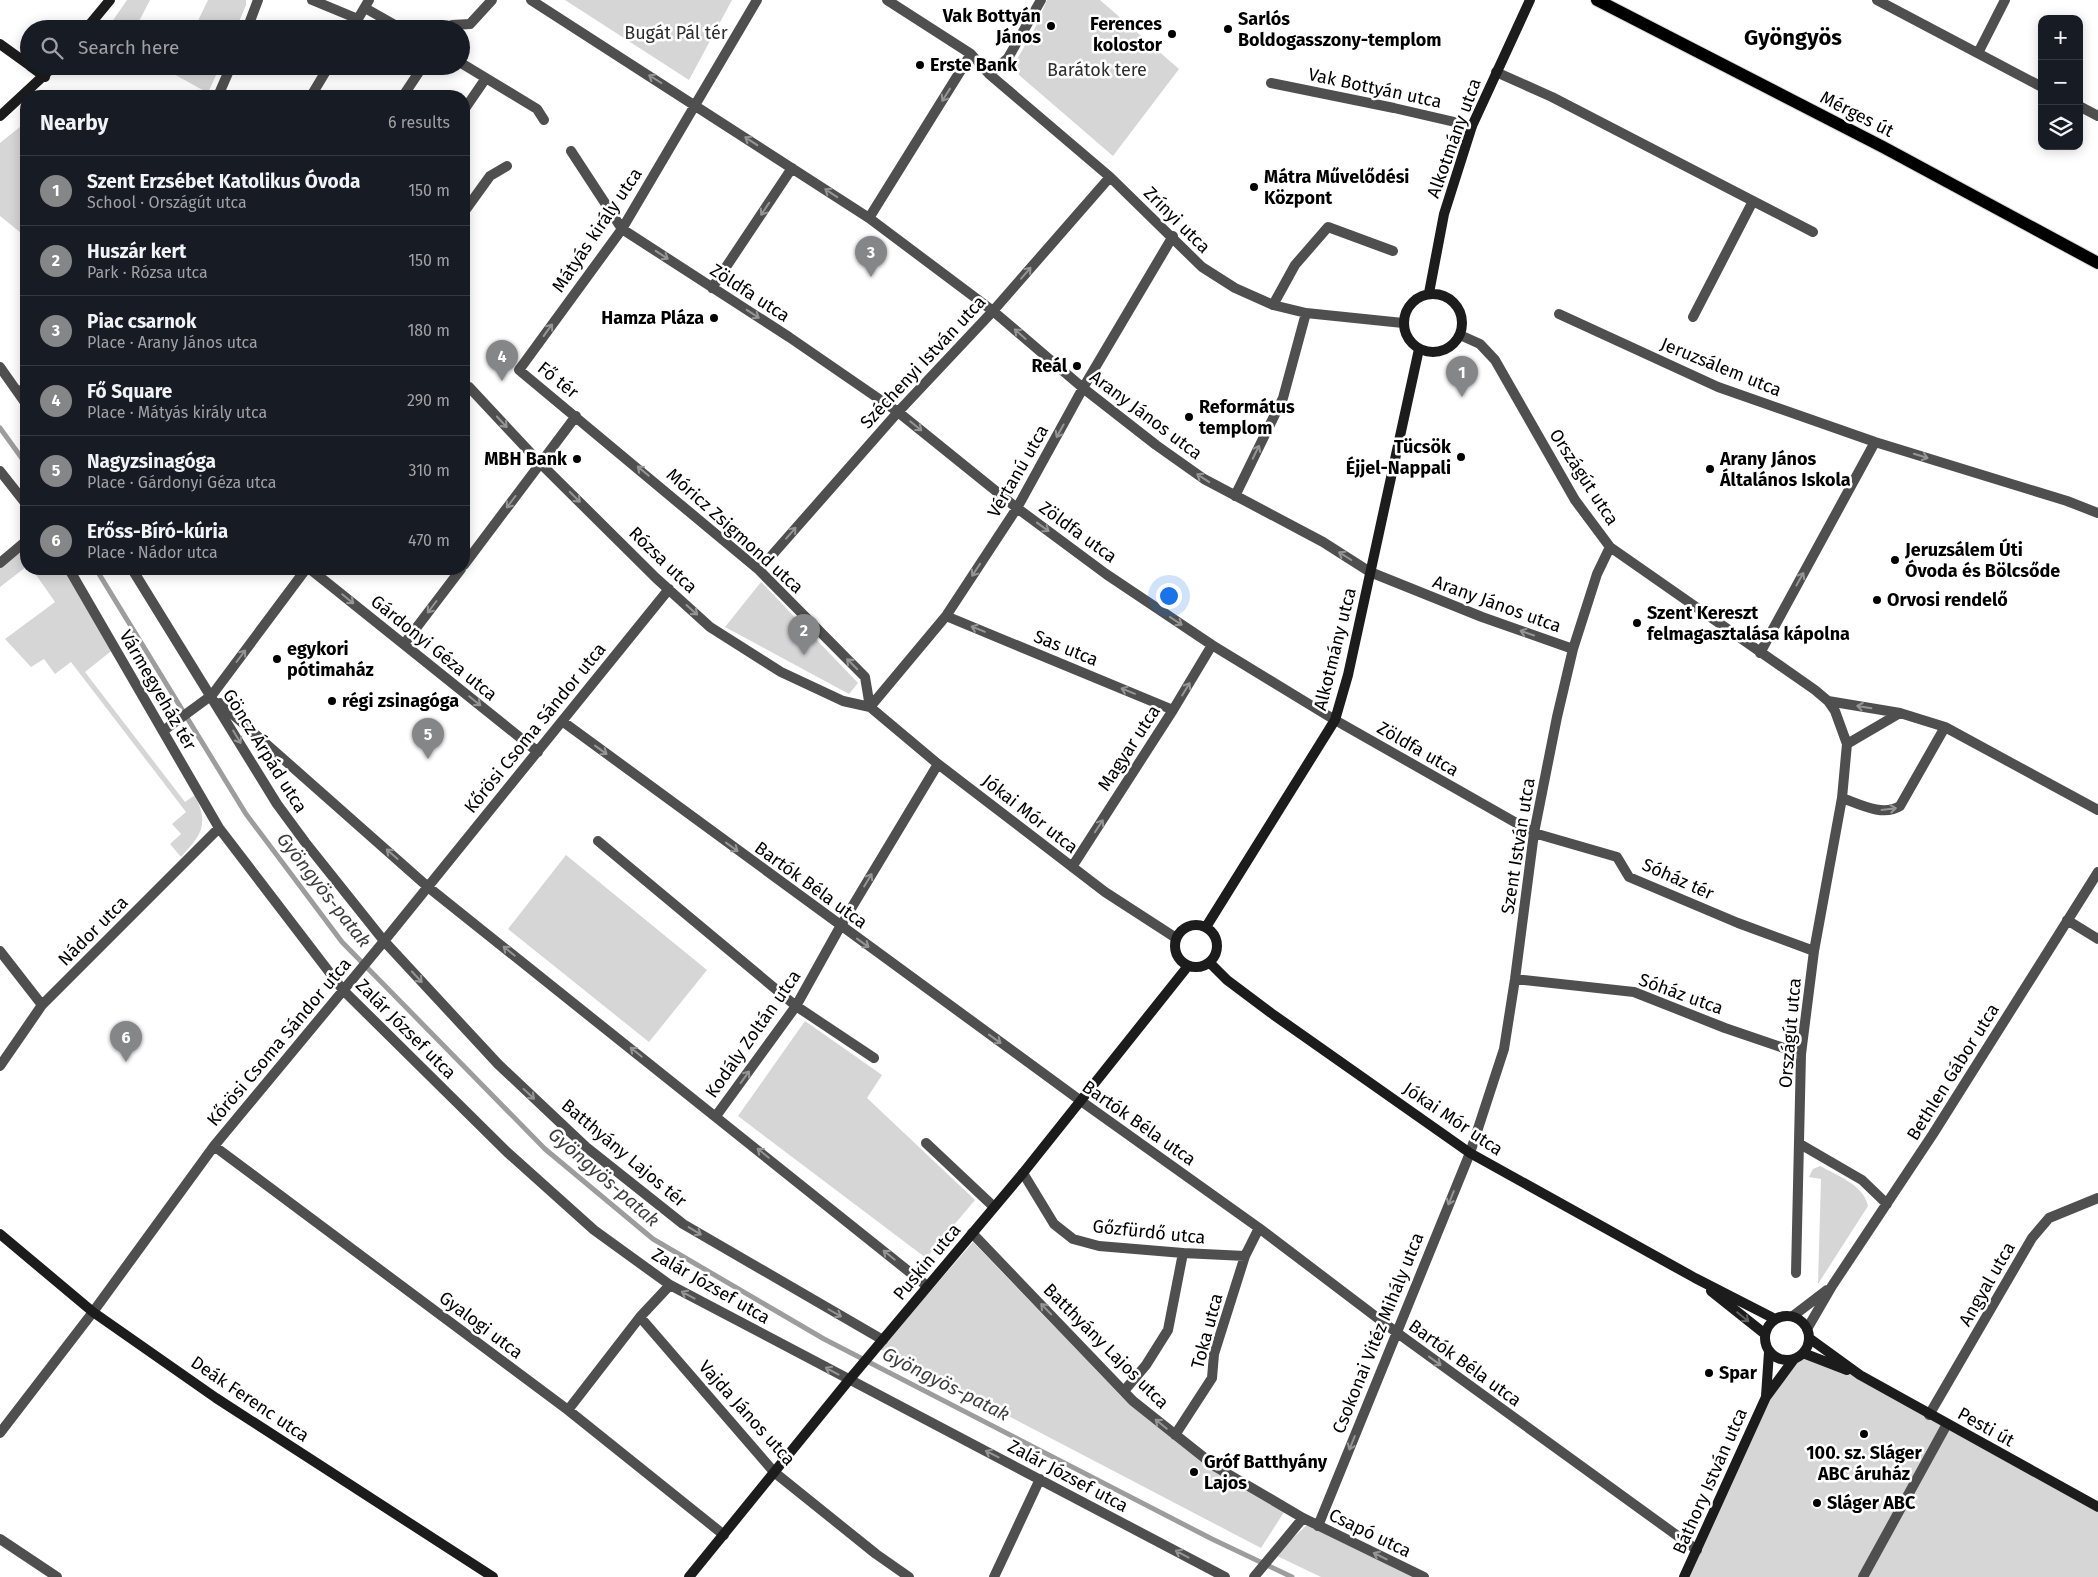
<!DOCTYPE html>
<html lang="en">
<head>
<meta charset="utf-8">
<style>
  body { margin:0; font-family:"Fira Sans",sans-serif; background:#242831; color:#f1f3f6 }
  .controls { position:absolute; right:15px; top:15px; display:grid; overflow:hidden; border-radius:10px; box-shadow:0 2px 12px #0003 }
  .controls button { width:45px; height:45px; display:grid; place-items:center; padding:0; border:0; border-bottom:1px solid #363941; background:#171b24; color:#f1f3f6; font:25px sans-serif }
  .you { position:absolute; left:1168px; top:595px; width:18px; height:18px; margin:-12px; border:4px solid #fff; border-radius:50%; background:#1a73e8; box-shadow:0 0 0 8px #1a73e833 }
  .badge { display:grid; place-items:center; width:32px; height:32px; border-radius:50%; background:#858687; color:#fff; font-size:16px; font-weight:700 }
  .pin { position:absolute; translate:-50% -41px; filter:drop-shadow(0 1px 2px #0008) }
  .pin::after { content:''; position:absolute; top:26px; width:18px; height:15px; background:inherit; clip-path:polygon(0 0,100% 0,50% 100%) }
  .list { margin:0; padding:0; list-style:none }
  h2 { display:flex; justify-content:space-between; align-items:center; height:65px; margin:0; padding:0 20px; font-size:21px }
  h2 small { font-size:16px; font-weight:400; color:#9ea1a6 }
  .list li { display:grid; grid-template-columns:32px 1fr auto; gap:15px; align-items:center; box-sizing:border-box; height:70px; padding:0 20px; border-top:1px solid #363941 }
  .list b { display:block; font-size:19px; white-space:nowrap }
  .list p { margin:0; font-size:16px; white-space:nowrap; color:#9ea1a6 }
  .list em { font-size:16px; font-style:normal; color:#9ea1a6 }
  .icon { flex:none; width:28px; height:28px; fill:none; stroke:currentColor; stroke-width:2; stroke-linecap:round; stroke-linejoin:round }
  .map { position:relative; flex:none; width:2098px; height:1577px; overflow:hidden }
  .search { position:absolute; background:#171b24; box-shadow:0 2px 12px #0003; left:20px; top:20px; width:450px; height:55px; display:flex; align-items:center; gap:12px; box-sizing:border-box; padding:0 18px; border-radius:28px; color:#9ea1a6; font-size:19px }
  .panel { position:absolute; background:#171b24; box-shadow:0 2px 12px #0003; left:20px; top:90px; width:450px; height:485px; border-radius:20px }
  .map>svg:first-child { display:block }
  .green { fill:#d6d6d6 }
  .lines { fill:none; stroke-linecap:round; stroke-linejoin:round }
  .stream { stroke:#9d9d9d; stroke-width:5 }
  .primary-casing { stroke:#dbdbdb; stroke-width:14 }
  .street { stroke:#4f4f4f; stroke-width:10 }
  .secondary { stroke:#1c1c1c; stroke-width:10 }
  .primary { stroke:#000; stroke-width:12 }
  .oneway { stroke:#959595 }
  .oneway2 { stroke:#606060 }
  .poi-dot { fill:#000; stroke:#fff; stroke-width:2 }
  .labels { text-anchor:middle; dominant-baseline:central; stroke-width:5; stroke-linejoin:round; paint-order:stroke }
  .poi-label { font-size:18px; font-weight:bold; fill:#000; stroke:#fff; text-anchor:start }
  .park-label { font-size:18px; fill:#2d2d2d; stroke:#fff }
  .street-label { font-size:18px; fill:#000; stroke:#fff }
  .water-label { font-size:19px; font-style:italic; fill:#3e3e3e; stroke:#fff }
  .district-label { font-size:22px; font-weight:bold; fill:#000; stroke:#fff }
</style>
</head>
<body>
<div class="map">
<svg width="2098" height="1577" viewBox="0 0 2098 1577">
  <rect width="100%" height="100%" fill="#fff"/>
  <path class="green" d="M127 0H150L135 29H107Z
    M208 0H246V5L236 29H194Z
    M565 0H732L689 80Z
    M1047 0H1100L1179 69 1113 156 1019 75 1016 61 1035 28Z
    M175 66H220L208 93 172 73Z
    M26 122V237L0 216V143Z
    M26 541V567L0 587V563Z
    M32 569H69L115 648 85 672 185 802 195 795C209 825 202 834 181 857L170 844 181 834 172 824 186 812 71 662 55 674 44 659 31 667 5 639 55 602Z
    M761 582 858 683 849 694 725 627Z
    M566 855 707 970 649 1042 508 929Z
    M805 1021 882 1075 867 1098 975 1200 926 1258 738 1116Z
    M1820 1166C1838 1176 1864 1185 1868 1206L1818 1284 1821 1179 1809 1177 1813 1169Z
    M973 1242 1121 1396 1139 1406 1175 1435 1286 1509 1261 1548 880 1349Z
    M1803 1353 1847 1370 2098 1507V1577H1684L1757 1416 1783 1374Z
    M1310 1522 1425 1577H1321L1275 1555Z"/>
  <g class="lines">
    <path class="stream" d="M0 428 26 464
      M96 569 246 814 342 942 545 1149 653 1239 824 1339 1212 1539 1292 1577"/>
    <g class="primary-casing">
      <path id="primary" d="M1597 0 1883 147 2098 263"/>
    </g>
    <path class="street" d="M312 0 358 19
      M531 0 869 218 993 311 1083 388 1156 445 1204 479 1323 542 1370 572 1482 617 1573 649
      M757 0 622 229 519 370 759 570 865 677 870 707
      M887 0 971 54 989 74 1110 177 1202 267 1235 288 1273 305 1306 313 1403 323
      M1877 0 2042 87
      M365 8 402 29
      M247 29 258 0
      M352 29 369 0
      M449 29 452 25 470 24 492 0
      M1978 53 2005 0
      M461 63 537 109 544 120
      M1496 72 1552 97 1753 201 1693 317
      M989 74 1008 58 1041 0
      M1271 83 1394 108 1472 126
      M218 96 231 66
      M311 96 329 66
      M403 96 423 66
      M2079 106 2098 116
      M464 110 486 78
      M571 151 622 229 789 337 898 412 1017 508 1106 574 1212 645 1335 720 1534 833 1617 857 1629 877 1738 923 1814 951
      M1753 201 1813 232
      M464 212 490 176 507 166
      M869 218 971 54
      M712 288 792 168
      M1273 305 1295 265 1328 227 1393 251
      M1559 314 1718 387 1875 442 2067 501 2098 513
      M1460 335 1480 344 1495 360 1575 500 1610 547 1815 690 1828 701 1835 711 1847 744 1842 798 1814 951 1801 1054 1796 1273
      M0 367 26 404
      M464 386 469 387 540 463 656 578 710 627 781 672 843 701 870 707 938 764 1105 892 1176 938
      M19 393 26 386
      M0 471 26 504
      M1235 496 1283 398 1306 313
      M0 563 26 541
      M464 565 576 416
      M69 569 219 828 343 990 507 1152 594 1230 670 1285 1225 1577
      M132 569 277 804 305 842 384 941 498 1064 586 1147 683 1224 883 1340
      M310 569 538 752
      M759 570 898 412 993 311 1110 177
      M946 616 1173 710
      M404 644 461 569
      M1760 653 1875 442
      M1828 701 1900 713 1945 727 2098 810
      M220 703 428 887 927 1286
      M870 707 946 616 1017 508 1083 388 1173 236
      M562 721 1081 1101 1259 1228 1396 1332 1697 1550
      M163 731 212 695 306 569
      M1847 744 1900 713
      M1842 798C1859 804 1883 817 1900 806L1945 727
      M598 841 796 1006 874 1058
      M1072 867 1173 710 1212 645
      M2067 920 2098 939
      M0 951 42 1005
      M1515 979 1634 992 1725 1028 1801 1054
      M0 1066 42 1005 219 828
      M716 1116 796 1006 840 927 938 764
      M926 1143 994 1207
      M1800 1144 1862 1180 1887 1204
      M214 1146 568 1410 724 1535
      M1023 1173 1054 1224 1073 1239 1099 1246 1183 1253 1245 1256 1259 1228
      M972 1233 1133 1401 1216 1467 1303 1518 1424 1577
      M1793 1316 1827 1290
      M640 1317 774 1472 876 1554 909 1577
      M1807 1329 1832 1286 1933 1134 2098 872
      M1124 1391 1146 1365 1168 1330 1183 1253
      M568 1410 640 1317 670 1285
      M1929 1415 2032 1238 2049 1218 2098 1198
      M0 1433 93 1312 214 1146 380 946 669 589
      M1175 1435 1212 1378 1214 1354 1245 1256
      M1318 1526 1470 1153 1504 1049 1515 979 1534 833 1557 717 1573 649 1597 574 1610 547
      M0 1539 57 1577
      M994 1577 1040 1479
      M1254 1577 1303 1518
      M1863 1577 1947 1424"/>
    <path class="secondary" d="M86 29 110 0
      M0 44 29 65
      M30 66 45 77
      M0 116 54 66
      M1429 293 1444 214 1472 126 1530 0
      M1404 323a29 29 0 1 1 58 0a29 29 0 1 1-58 0Z
      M1175 946a21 21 0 1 1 42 0a21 21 0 1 1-42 0Z
      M1206 927 1335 720 1348 675 1419 349
      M1210 963 1227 980 1271 1013 1470 1153 1695 1278 1775 1319
      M0 1234 93 1312 216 1398 493 1577
      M1711 1291 1765 1334
      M1765 1338a22 22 0 1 1 44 0a22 22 0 1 1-44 0Z
      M1809 1338 1860 1375 2098 1507
      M1803 1353 1847 1370
      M1766 1396 1769 1352
      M689 1577 849 1380 1023 1173 1188 966
      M1684 1577 1766 1397 1794 1359"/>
    <use href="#primary" class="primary"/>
  </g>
  <defs><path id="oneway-shaft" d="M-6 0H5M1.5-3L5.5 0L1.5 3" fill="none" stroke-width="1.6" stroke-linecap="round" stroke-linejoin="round" transform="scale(1.25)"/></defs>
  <g class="oneway">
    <use href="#oneway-shaft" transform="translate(655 79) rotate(-148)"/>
    <use href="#oneway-shaft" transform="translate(946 95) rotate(122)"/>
    <use href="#oneway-shaft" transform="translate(751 141) rotate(-147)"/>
    <use href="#oneway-shaft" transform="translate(831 193) rotate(-147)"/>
    <use href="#oneway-shaft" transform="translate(765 209) rotate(124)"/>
    <use href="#oneway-shaft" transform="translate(662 255) rotate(33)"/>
    <use href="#oneway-shaft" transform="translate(1026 273) rotate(-49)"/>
    <use href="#oneway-shaft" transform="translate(753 314) rotate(33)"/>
    <use href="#oneway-shaft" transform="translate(548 330) rotate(-54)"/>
    <use href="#oneway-shaft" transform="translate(1020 334) rotate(-139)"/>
    <use href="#oneway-shaft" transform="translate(502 422) rotate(47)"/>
    <use href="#oneway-shaft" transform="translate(916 426) rotate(39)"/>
    <use href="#oneway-shaft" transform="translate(1060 431) rotate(119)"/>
    <use href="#oneway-shaft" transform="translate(1256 452) rotate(-64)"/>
    <use href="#oneway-shaft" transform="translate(1921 456) rotate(17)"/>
    <use href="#oneway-shaft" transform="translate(643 471) rotate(-140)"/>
    <use href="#oneway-shaft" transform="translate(1203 478) rotate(-147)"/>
    <use href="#oneway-shaft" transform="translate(575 497) rotate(45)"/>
    <use href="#oneway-shaft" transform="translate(511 502) rotate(127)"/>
    <use href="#oneway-shaft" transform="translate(1043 527) rotate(36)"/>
    <use href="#oneway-shaft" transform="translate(791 533) rotate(-49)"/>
    <use href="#oneway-shaft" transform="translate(1345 556) rotate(-148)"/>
    <use href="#oneway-shaft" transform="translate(976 570) rotate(123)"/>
    <use href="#oneway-shaft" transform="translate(1800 579) rotate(-61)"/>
    <use href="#oneway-shaft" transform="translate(348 599) rotate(39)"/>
    <use href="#oneway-shaft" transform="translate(432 607) rotate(127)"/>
    <use href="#oneway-shaft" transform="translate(692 610) rotate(42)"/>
    <use href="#oneway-shaft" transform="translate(1176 621) rotate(34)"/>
    <use href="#oneway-shaft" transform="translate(978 629) rotate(-158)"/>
    <use href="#oneway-shaft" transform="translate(1527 633) rotate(-161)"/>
    <use href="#oneway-shaft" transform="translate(241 656) rotate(-53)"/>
    <use href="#oneway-shaft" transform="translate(852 664) rotate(-135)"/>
    <use href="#oneway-shaft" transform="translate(1186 689) rotate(-59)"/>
    <use href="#oneway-shaft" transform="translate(1128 691) rotate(-158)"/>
    <use href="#oneway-shaft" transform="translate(475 701) rotate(39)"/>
    <use href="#oneway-shaft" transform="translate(1864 707) rotate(-171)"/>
    <use href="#oneway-shaft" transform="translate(237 737) rotate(59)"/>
    <use href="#oneway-shaft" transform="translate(601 750) rotate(36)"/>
    <use href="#oneway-shaft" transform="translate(1889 809) rotate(-7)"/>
    <use href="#oneway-shaft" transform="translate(1099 826) rotate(-57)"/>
    <use href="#oneway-shaft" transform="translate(732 847) rotate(36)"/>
    <use href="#oneway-shaft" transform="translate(392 854) rotate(-139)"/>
    <use href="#oneway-shaft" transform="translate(868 880) rotate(-59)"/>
    <use href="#oneway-shaft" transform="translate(863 943) rotate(36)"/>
    <use href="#oneway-shaft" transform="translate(509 951) rotate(-141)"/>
    <use href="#oneway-shaft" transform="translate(417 977) rotate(47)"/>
    <use href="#oneway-shaft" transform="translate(995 1039) rotate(36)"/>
    <use href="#oneway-shaft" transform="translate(636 1052) rotate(-141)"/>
    <use href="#oneway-shaft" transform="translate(745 1077) rotate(-54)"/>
    <use href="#oneway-shaft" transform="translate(529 1094) rotate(43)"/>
    <use href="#oneway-shaft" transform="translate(763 1153) rotate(-141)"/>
    <use href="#oneway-shaft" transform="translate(1451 1198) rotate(112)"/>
    <use href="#oneway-shaft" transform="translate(695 1231) rotate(31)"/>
    <use href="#oneway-shaft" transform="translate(889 1255) rotate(-141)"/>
    <use href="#oneway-shaft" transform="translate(688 1295) rotate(-152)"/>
    <use href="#oneway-shaft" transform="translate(1046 1309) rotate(-134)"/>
    <use href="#oneway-shaft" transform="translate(835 1313) rotate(30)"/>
    <use href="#oneway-shaft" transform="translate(1435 1361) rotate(36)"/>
    <use href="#oneway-shaft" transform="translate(832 1371) rotate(-152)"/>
    <use href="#oneway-shaft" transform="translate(1161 1424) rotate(-141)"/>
    <use href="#oneway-shaft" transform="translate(1352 1443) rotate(112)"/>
    <use href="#oneway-shaft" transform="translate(992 1454) rotate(-153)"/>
    <use href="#oneway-shaft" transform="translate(1182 1554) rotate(-152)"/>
    <use href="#oneway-shaft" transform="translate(1380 1556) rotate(-154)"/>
  </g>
  <use class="oneway2" href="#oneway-shaft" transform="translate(1743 1317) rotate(39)"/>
  <g class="poi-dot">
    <circle cx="1051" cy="26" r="5"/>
    <circle cx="1228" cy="29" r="5"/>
    <circle cx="1172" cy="34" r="5"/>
    <circle cx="920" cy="65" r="5"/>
    <circle cx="1254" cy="187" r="5"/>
    <circle cx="714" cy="318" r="5"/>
    <circle cx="1077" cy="366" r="5"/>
    <circle cx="1189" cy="417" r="5"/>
    <circle cx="1461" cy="457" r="5"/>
    <circle cx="577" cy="459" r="5"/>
    <circle cx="1710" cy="469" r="5"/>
    <circle cx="1895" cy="560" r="5"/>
    <circle cx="1877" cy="600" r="5"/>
    <circle cx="1637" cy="623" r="5"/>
    <circle cx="277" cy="659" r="5"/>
    <circle cx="332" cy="701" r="5"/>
    <circle cx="1709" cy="1373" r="5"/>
    <circle cx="1864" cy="1434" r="5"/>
    <circle cx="1194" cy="1472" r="5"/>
    <circle cx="1817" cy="1503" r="5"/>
  </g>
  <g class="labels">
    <g class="poi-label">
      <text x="1041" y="16" text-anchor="end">Vak Bottyán<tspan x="1041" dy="21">János</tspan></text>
      <text x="1238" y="19">Sarlós<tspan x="1238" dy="21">Boldogasszony-templom</tspan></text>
      <text x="1162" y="24" text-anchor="end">Ferences<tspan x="1162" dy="21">kolostor</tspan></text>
      <text x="930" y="65">Erste Bank</text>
      <text x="1264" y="177">Mátra Művelődési<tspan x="1264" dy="21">Központ</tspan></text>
      <text x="704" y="318" text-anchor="end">Hamza Pláza</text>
      <text x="1067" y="366" text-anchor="end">Reál</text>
      <text x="1199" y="407">Református<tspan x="1199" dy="21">templom</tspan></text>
      <text x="1451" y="447" text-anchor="end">Tücsök<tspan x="1451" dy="21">Éjjel-Nappali</tspan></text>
      <text x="567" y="459" text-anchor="end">MBH Bank</text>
      <text x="1720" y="459">Arany János<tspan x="1720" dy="21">Általános Iskola</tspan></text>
      <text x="1905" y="550">Jeruzsálem Úti<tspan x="1905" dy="21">Óvoda és Bölcsőde</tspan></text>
      <text x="1887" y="600">Orvosi rendelő</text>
      <text x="1647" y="613">Szent Kereszt<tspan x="1647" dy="21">felmagasztalása kápolna</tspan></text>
      <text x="287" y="649">egykori<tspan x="287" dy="21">pótimaház</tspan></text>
      <text x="342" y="701">régi zsinagóga</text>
      <text x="1719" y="1373">Spar</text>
      <text x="1864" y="1453" text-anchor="middle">100. sz. Sláger<tspan x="1864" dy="21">ABC áruház</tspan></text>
      <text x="1204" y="1462">Gróf Batthyány<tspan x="1204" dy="21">Lajos</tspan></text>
      <text x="1827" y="1503">Sláger ABC</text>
    </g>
    <g class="park-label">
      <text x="676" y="33">Bugát Pál tér</text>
      <text x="1097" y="70">Barátok tere</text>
    </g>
    <g class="street-label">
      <text transform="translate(1375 88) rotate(12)">Vak Bottyán utca</text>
      <text transform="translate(1857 114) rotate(27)">Mérges út</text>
      <text transform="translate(1454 138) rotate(-70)">Alkotmány utca</text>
      <text transform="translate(1177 220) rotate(45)">Zrínyi utca</text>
      <text transform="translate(597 230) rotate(-56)">Mátyás király utca</text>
      <text transform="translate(750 293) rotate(33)">Zöldfa utca</text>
      <text transform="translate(923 362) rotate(-47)">Széchenyi István utca</text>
      <text transform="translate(1721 367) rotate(22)">Jeruzsálem utca</text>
      <text transform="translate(558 380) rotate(39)">Fő tér</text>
      <text transform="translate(1146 415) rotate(37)">Arany János utca</text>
      <text transform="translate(1018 471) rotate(-60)">Vértanú utca</text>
      <text transform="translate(1584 477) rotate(57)">Országút utca</text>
      <text transform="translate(735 531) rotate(42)">Móricz Zsigmond utca</text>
      <text transform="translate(1078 532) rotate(36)">Zöldfa utca</text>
      <text transform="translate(663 560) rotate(44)">Rózsa utca</text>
      <text transform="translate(1497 604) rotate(20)">Arany János utca</text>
      <text transform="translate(434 648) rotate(39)">Gárdonyi Géza utca</text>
      <text transform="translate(1066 648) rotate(22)">Sas utca</text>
      <text transform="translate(1335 649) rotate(-76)">Alkotmány utca</text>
      <text transform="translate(158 690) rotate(60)">Vármegyeház tér</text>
      <text transform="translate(535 728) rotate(-51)">Kőrösi Csoma Sándor utca</text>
      <text transform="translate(1129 748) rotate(-57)">Magyar utca</text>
      <text transform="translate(1418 749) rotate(30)">Zöldfa utca</text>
      <text transform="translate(265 751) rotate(58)">Göncz Árpád utca</text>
      <text transform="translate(1030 814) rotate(38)">Jókai Mór utca</text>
      <text transform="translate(1518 846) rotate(-81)">Szent István utca</text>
      <text transform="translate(1678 879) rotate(24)">Sóház tér</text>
      <text transform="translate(811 885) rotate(36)">Bartók Béla utca</text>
      <text transform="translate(93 931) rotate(-45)">Nádor utca</text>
      <text transform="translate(1681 994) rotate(20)">Sóház utca</text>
      <text transform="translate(406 1029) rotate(45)">Zalár József utca</text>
      <text transform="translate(1790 1033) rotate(-85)">Országút utca</text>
      <text transform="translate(753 1034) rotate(-55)">Kodály Zoltán utca</text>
      <text transform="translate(279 1042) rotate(-50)">Kőrösi Csoma Sándor utca</text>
      <text transform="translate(1953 1072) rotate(-58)">Bethlen Gábor utca</text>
      <text transform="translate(1453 1119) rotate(34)">Jókai Mór utca</text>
      <text transform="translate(1139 1123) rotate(35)">Bartók Béla utca</text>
      <text transform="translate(624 1153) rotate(40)">Batthyány Lajos tér</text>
      <text transform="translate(1149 1232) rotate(6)">Gőzfürdő utca</text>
      <text transform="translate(927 1262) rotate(-50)">Puskin utca</text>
      <text transform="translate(1987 1284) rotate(-60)">Angyal utca</text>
      <text transform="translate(711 1286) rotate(30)">Zalár József utca</text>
      <text transform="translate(481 1325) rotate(37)">Gyalogi utca</text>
      <text transform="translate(1207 1331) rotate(-75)">Toka utca</text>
      <text transform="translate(1378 1333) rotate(-68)">Csokonai Vitéz Mihály utca</text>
      <text transform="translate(1106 1346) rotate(45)">Batthyány Lajos utca</text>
      <text transform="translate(1465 1363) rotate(36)">Bartók Béla utca</text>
      <text transform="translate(250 1399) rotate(34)">Deák Ferenc utca</text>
      <text transform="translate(747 1413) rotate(48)">Vajda János utca</text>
      <text transform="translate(1986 1427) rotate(29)">Pesti út</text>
      <text transform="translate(1068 1476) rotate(28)">Zalár József utca</text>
      <text transform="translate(1710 1481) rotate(-66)">Báthory István utca</text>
      <text transform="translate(1370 1533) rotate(26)">Csapó utca</text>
    </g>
    <g class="water-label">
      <text transform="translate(324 890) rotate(52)">Gyöngyös-patak</text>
      <text transform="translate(604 1177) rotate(41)">Gyöngyös-patak</text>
      <text transform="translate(946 1384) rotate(27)">Gyöngyös-patak</text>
    </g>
    <g class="district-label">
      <text x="1793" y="37">Gyöngyös</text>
    </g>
  </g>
</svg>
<div class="controls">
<button>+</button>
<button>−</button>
<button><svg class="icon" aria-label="layers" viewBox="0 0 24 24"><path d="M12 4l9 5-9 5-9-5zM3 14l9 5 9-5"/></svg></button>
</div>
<div class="you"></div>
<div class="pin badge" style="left:1462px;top:397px">1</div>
<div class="pin badge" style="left:804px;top:655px">2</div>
<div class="pin badge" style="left:871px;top:277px">3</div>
<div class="pin badge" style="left:502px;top:381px">4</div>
<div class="pin badge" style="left:428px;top:759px">5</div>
<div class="pin badge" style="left:126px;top:1062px">6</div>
<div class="search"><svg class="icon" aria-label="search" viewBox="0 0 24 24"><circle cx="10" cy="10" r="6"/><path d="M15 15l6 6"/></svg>Search here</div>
<section class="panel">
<h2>Nearby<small>6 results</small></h2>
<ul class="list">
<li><span class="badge">1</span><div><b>Szent Erzsébet Katolikus Óvoda</b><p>School · Országút utca</p></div><em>150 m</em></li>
<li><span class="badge">2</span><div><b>Huszár kert</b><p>Park · Rózsa utca</p></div><em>150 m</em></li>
<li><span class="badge">3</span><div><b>Piac csarnok</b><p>Place · Arany János utca</p></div><em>180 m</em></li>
<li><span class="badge">4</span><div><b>Fő Square</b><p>Place · Mátyás király utca</p></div><em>290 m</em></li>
<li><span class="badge">5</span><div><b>Nagyzsinagóga</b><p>Place · Gárdonyi Géza utca</p></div><em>310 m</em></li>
<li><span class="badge">6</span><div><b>Erőss-Bíró-kúria</b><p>Place · Nádor utca</p></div><em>470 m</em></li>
</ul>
</section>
</div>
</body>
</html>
